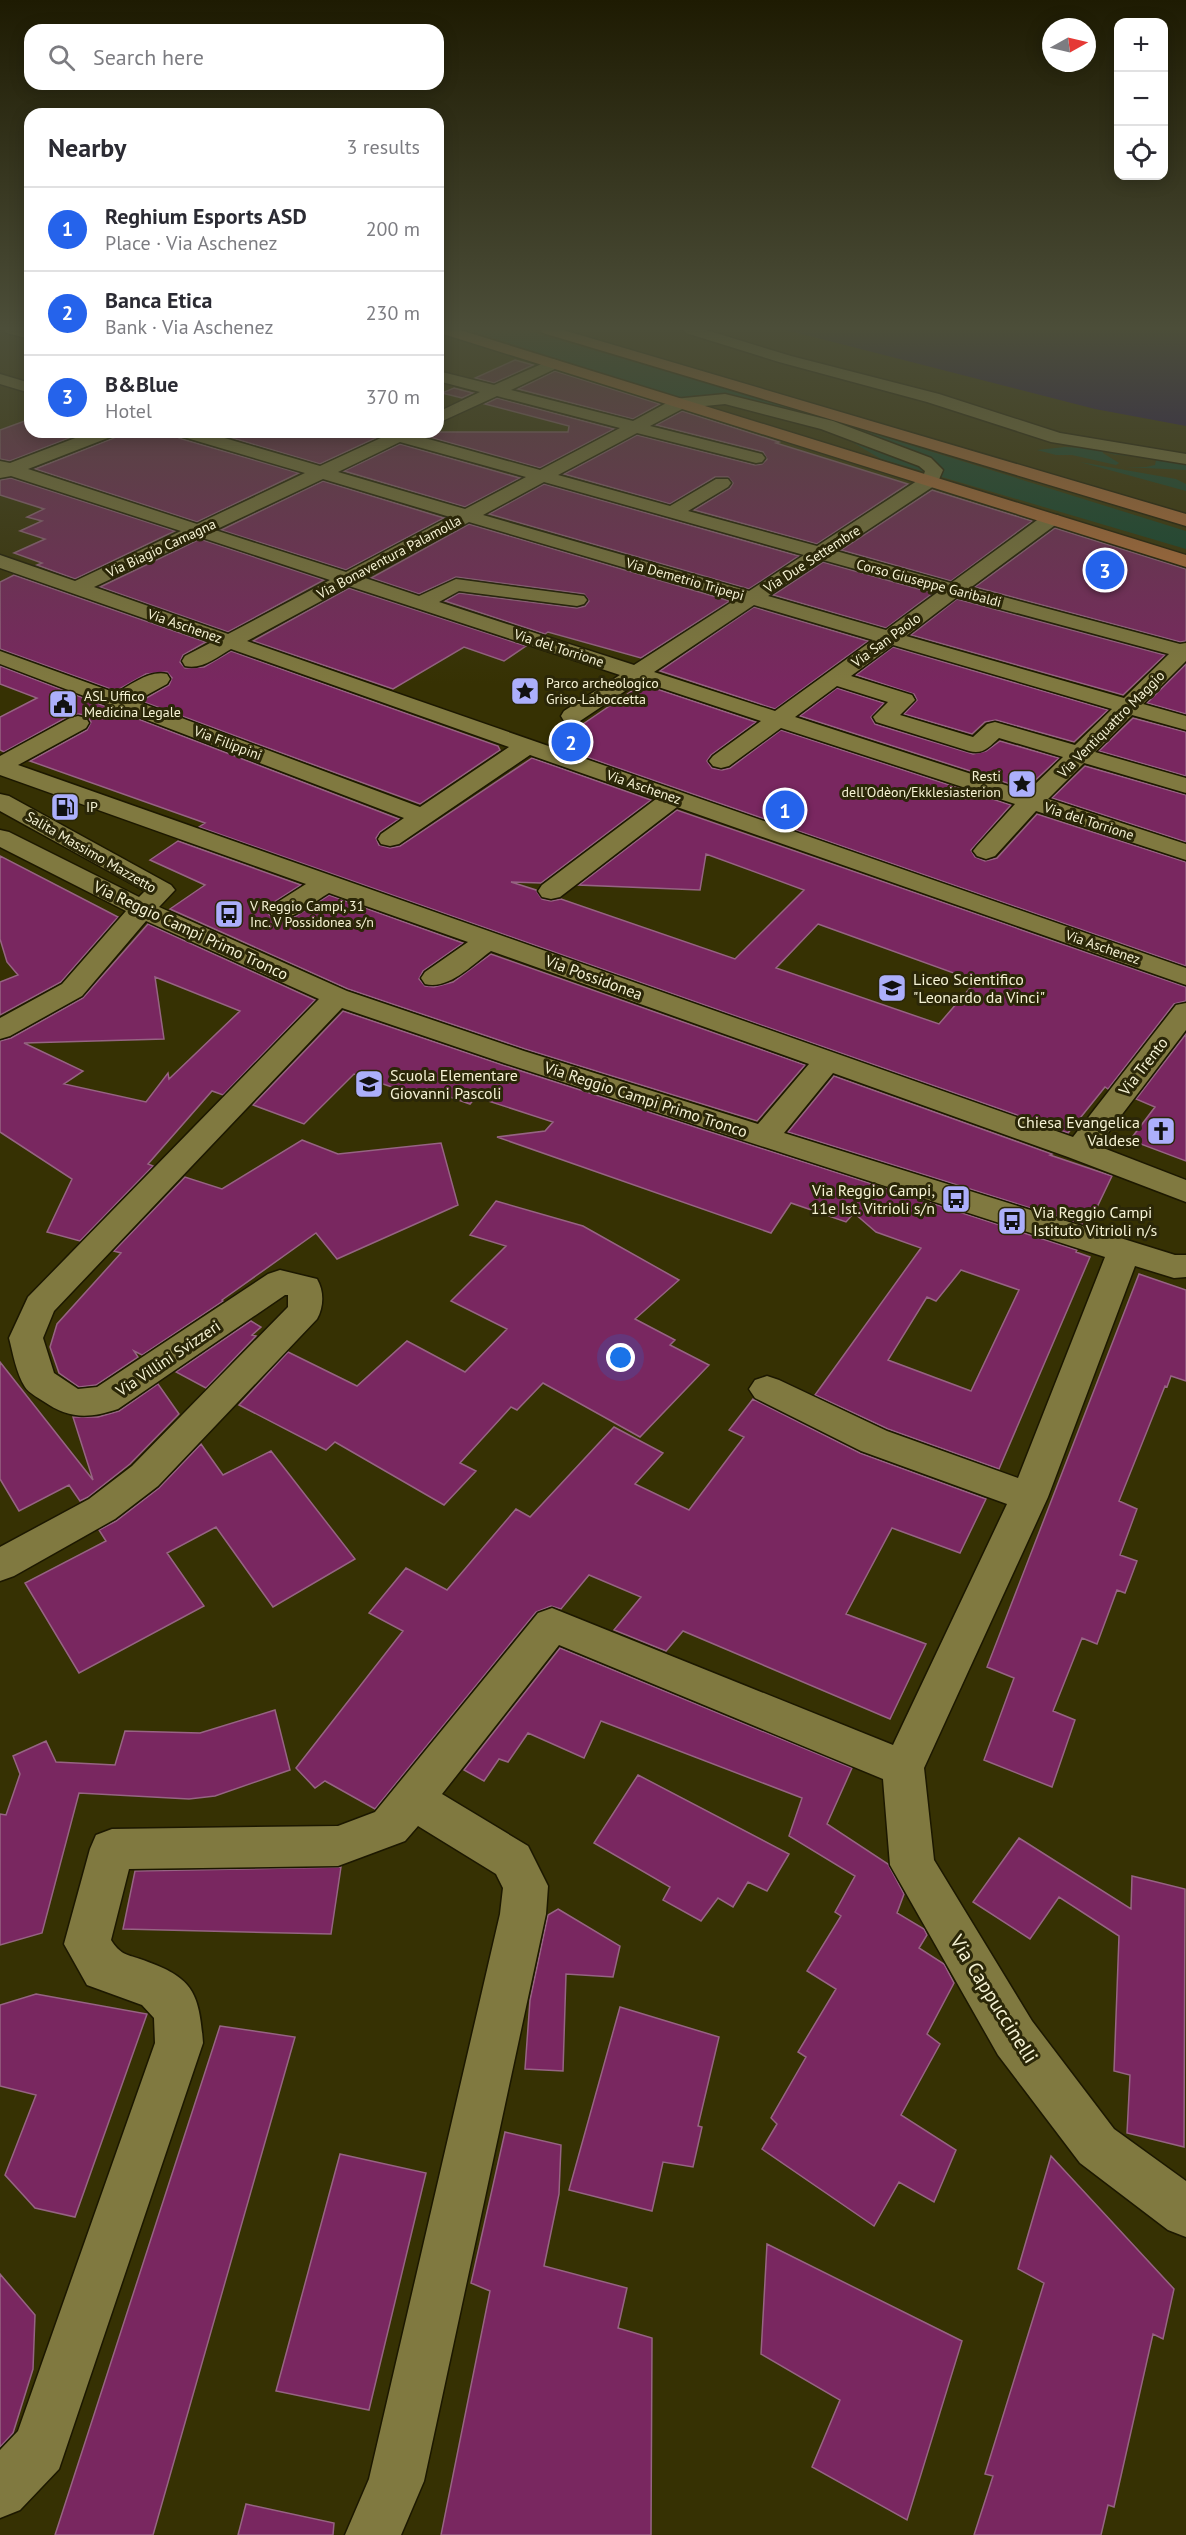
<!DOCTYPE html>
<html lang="en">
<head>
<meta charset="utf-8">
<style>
  body { margin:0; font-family:"PT Sans",sans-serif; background:#f7f7f7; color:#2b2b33 }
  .controls { position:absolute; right:18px; top:18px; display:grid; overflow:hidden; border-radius:12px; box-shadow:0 3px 15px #0003 }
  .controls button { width:54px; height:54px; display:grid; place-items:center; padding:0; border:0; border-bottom:2px solid #e1e1e2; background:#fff; color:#2b2b33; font:30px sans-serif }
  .compass { position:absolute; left:1042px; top:18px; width:54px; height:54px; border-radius:50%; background:#fff; box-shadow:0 3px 15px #0003; rotate:82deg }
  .you { position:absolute; left:621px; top:1358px; width:21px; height:21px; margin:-15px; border:4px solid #fff; border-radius:50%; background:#1a73e8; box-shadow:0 0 0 9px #1a73e833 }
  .badge { display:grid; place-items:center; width:39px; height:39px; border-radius:50%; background:#2563eb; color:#fff; font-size:20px; font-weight:700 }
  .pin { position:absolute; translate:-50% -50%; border:3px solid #fff; box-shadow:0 2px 6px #0006 }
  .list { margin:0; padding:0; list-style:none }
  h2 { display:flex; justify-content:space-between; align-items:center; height:78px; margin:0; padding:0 24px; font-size:26px }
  h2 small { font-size:20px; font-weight:400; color:#7c7c81 }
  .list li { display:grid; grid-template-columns:39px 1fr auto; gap:18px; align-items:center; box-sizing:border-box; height:84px; padding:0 24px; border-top:2px solid #e1e1e2 }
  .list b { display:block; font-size:22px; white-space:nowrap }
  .list p { margin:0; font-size:20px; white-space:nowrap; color:#7c7c81 }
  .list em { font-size:20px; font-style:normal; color:#7c7c81 }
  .icon { flex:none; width:33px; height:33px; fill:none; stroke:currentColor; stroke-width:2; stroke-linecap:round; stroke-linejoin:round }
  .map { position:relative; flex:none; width:1186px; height:2535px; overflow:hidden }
  .search { position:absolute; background:#fff; box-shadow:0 3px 15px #0003; left:24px; top:24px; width:420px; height:66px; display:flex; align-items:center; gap:15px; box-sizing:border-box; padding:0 21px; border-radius:18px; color:#7c7c81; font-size:22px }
  .panel { position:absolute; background:#fff; box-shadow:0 3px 15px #0003; left:24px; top:108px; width:420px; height:330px; border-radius:18px }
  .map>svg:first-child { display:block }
  .green { fill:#0f4630 }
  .water { fill:#1d095b }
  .building { fill:#792760; stroke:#966483; stroke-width:1.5; fill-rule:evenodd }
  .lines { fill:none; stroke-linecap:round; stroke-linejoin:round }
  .minor-casing { stroke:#1c1800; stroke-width:3 }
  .major-casing { stroke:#1c1800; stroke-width:3 }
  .minor { fill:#807940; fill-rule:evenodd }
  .major { fill:#b7703c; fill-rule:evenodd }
  .labels { text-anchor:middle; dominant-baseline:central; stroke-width:6; stroke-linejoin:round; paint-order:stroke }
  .far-street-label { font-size:14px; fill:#f5f2d4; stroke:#2b2708 }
  .far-poi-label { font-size:14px; fill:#f5f2d4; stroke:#2b2708; text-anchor:start }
  .street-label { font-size:16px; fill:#f5f2d4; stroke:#2b2708 }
  .poi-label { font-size:16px; fill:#f5f2d4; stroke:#2b2708; text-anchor:start }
  .near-street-label { font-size:20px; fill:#f5f2d4; stroke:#2b2708 }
</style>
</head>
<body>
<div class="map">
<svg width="1186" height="2535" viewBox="0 0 1186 2535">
  <rect width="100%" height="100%" fill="#363103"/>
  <path class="green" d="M468 330H525L816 415 809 420C768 408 722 388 679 398Z
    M859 429 1186 531V549L881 459 840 435Z
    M1065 447 1102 449 1103 453 1119 463 1116 465 1072 455H1056L1037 450Z
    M1110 449 1186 462V470L1125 467H1146L1155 465 1156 460 1154 458C1143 456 1114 456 1109 453Z
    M1080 462 1176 479 1186 484V491Z"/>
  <path class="water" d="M786 330H1186V426L1095 409Z"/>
  <path class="building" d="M515 360 533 365 494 383 475 378Z
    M555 371 660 404 633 419 518 389Z
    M454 388 473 393 462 398 442 393Z
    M497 398 614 429 540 468 418 434 419 432H568L569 426 485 404Z
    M682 411 779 442 776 443 908 484 817 544 694 510 730 488 733 483 728 477H715L670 504 564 474 637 435 755 465 762 464 767 459 763 452 656 425Z
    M30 419V432H85L10 461 0 459V430Z
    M118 432H175L179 438 299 473 197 522 35 469 114 438Z
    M212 432H372L378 437 320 464Z
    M400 444 520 478 465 507 344 471Z
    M11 478 175 531 75 579 37 565 42 563 14 553 45 539 20 531 42 521 27 517 44 509 0 495V480Z
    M323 481 444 518 346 570 221 530Z
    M544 484 799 556 749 589 489 514Z
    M932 490 1032 521 951 581 841 550Z
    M469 524 730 601 641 658 548 632 545 634 445 601 459 593 577 608 585 606 589 601 584 594 456 577 419 594 371 578Z
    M1055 528 1186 569V641L1180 642 975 587Z
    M200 539 324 580 228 632 100 587Z
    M823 562 933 593 886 628 773 595Z
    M14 575 206 642 183 655 180 662 185 668 204 667 231 651 498 746 500 750 420 804 141 701 169 685 172 678 167 672 146 674 116 691 0 649V582Z
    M349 588 526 646 504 661 464 647 393 689 253 641Z
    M957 599 1165 655 1123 695 911 635Z
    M754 607 868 641 775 709 660 671Z
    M893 647 1108 710 1074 742 996 720 985 722 972 734 904 714 917 700 914 694 856 675Z
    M1186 664V714L1147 703Z
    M0 666 399 819 380 832 376 838 379 845 390 848 400 846 532 758 651 800 541 883 511 882 536 890 542 899 551 901 561 899 735 959 804 890 706 854 700 890 579 885 677 810 1186 987V1001L1174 1004 1108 1089 1105 1087 1068 1133 199 827 205 823 30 761 87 730 91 722 87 716 79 714 69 716 4 752 0 750V717L37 698 0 684ZM818 924 976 981 939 1024 776 968Z
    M642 684 756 722 711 755 707 761 712 768 722 770 730 768 781 730 1011 805 971 850 975 857 985 861 997 858 1037 814 1186 862V966L552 745Z
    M837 688 884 703 871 717 875 724 973 754 986 751 1000 741 1059 758 1026 789 800 716Z
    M1133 718 1186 732V776L1099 751Z
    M1085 766 1186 795V842L1052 798Z
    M178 841 301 885 271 904 267 912 273 919 296 916 329 895 463 943 423 971 419 979 425 986 434 987 453 982 491 954 805 1065 757 1121 525 1049 348 989 170 909 205 885 150 860Z
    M0 856 118 917 61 982 0 1015V982L18 975 7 962 0 939Z
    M148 924 315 1000 223 1095 212 1091 148 1164 153 1166 80 1241 47 1232 72 1179 0 1132V1041L11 1038 83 998ZM155 977 240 1011 169 1079 168 1073 146 1102 64 1084 83 1071 24 1043 164 1039Z
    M343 1011 503 1065 1077 1250 1076 1252 1090 1257 999 1469 888 1429 815 1395 921 1248 876 1232 854 1213 846 1222 791 1203 771 1233 497 1137 545 1131 553 1122 476 1097 470 1104 427 1089 430 1100 354 1074 304 1124 253 1105ZM961 1270 1019 1290 971 1391 888 1360 927 1297 936 1301Z
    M1186 1034V1161L1130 1140 1155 1107 1136 1099Z
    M834 1076 1052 1154 1050 1155 1112 1176 1088 1226 788 1132Z
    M302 1140 338 1154 441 1143 458 1205 337 1259 316 1233 222 1300 223 1301 142 1355 134 1351 138 1357 96 1385 79 1387 59 1373 50 1347 57 1324 121 1253 114 1251 185 1177 222 1189Z
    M496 1201 583 1226 679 1280 635 1319 675 1340 670 1345 709 1365 640 1437 543 1383 517 1410 511 1407 460 1463 476 1471 444 1505 335 1442 326 1450 239 1405 288 1352 357 1386 407 1341 465 1372 507 1329 451 1301 506 1246 470 1235Z
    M1139 1274 1186 1290V1381L1171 1376 1167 1387 1165 1386 1119 1501 1137 1509 1120 1555 1137 1561 1125 1593 1117 1590 1097 1644 1082 1638 1053 1711 1075 1720 1052 1787 984 1760 1014 1678 987 1667Z
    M251 1321 261 1327 252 1335 256 1336 206 1388 176 1372Z
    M0 1362 93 1480 73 1417H98L119 1411 158 1384 179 1414 130 1464 88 1497 80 1501 69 1485 19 1511 0 1479Z
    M753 1399 860 1453 986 1499 960 1553 892 1528 846 1614 926 1644 890 1719 683 1631 666 1651 614 1630 641 1597 589 1575 561 1609 551 1606 536 1612 375 1809 325 1781 315 1788 296 1768 403 1631 369 1613 406 1568 447 1590 516 1509 530 1517 614 1427 663 1453 635 1484 689 1510 744 1437 729 1430Z
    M201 1444 223 1475 271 1451 355 1559 273 1607 216 1527 167 1553 204 1606 79 1673 25 1583 106 1541 99 1530 116 1521 159 1488Z
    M560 1648 852 1768 827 1824 888 1864 904 1894 897 1913 924 1929 927 1935 919 1948 944 1964 954 1983 927 2034 940 2044 901 2115 956 2150 934 2202 899 2182 874 2226 762 2149 777 2124 771 2118 806 2057 798 2052 836 1989 807 1971 841 1916 835 1912 855 1876 789 1836 802 1798 601 1721 584 1758 528 1733 508 1762 499 1759 484 1781 464 1770Z
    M275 1710 290 1770 215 1796 189 1799 79 1793 42 1933 0 1945V1814L6 1815 20 1774 13 1756 46 1741 56 1762 115 1765 125 1731 200 1733Z
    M638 1775 789 1854 767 1891 748 1882 733 1907 718 1898 701 1921 663 1900 670 1887 594 1843Z
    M1019 1838 1131 1909 1132 1876 1185 1889 1184 2147 1127 2133 1130 2075 1114 2071 1119 1936 1059 1897 1030 1939 973 1902Z
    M341 1867 331 1934 123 1929 135 1871Z
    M558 1909 620 1946 613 1977 566 1974 563 2071 525 2069 530 2000 548 1915Z
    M36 1994 147 2014 75 2217 35 2208 5 2175 36 2095 0 2086V2005Z
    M620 2007 719 2037 698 2126 702 2127 693 2167 663 2162 652 2211 569 2190Z
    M220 2026 295 2037 153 2535H55Z
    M505 2132 561 2145 559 2194 544 2266 627 2288 618 2328 652 2338 651 2535H441L490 2291 471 2283Z
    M340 2154 426 2173 369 2410 276 2391Z
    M1051 2156 1174 2289 1163 2339 1153 2334 1114 2507 1108 2505 1101 2535H974L993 2476 985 2474 1044 2283 1018 2269Z
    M767 2244 962 2341 907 2520 812 2467 840 2400 761 2354Z
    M0 2274 35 2315 33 2369 13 2433 0 2447Z
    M246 2504 334 2523 333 2535H238Z"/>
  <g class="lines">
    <g class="minor-casing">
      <path id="minor" d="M4 330H30V339L7 333Z
        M683 330H706L791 356 939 394 1060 433 1186 454V464L1051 442 927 402 779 362 686 333Z
        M553 359 559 361 561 364 559 367 511 390 633 421 674 399 725 394 833 421 931 458 943 470 937 484 836 551 951 583 1044 515H1058L1060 519 1058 523 970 588 1180 644 1186 643V661L1143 704 1186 716V730L1132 715 1095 752 1186 778V793L1084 763 1048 799 1186 844V860L1036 811 995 856 986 859 977 856 973 851 977 846 1015 804 781 728 729 766 721 768 713 766 709 761 713 756 761 721 640 681 580 721 572 723 564 721 561 716 564 711 620 675 349 586 247 641 1186 968V985L677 807 560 897 551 899 542 897 538 891 542 885 656 799 530 755 399 844 390 846 381 844 378 839 381 834 404 818 0 664V651L116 693C131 685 149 670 167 674L170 679 167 684 136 701 420 807 509 747 231 649C217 657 202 670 185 666L182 661 185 656 212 642 0 568V555L75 581 181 531 11 476 0 478V461L10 463 91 432H116L113 436 28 469 197 524 305 473 180 436 177 432H204L320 466 383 437 374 432H417L414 435 540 470 620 428 497 396 438 423V412L480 392 438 381V371L494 385ZM725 404 821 429 919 466 925 471 923 477 817 546 688 511 728 487 731 483 728 479H716L670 506 558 475 637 433 756 463 762 462 765 458 762 454 650 426 684 408ZM400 442 526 477 465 509 338 472ZM323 479 450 517 346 572 215 530ZM544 482 804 555 749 591 483 515ZM469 522 735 600 634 665 439 602 459 591 577 606 584 604 587 600 584 596 456 579 419 596 365 578ZM200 537 330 580 228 634 94 587ZM823 560 938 592 886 630 768 596ZM957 597 1169 654 1124 698 906 636ZM754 605 873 640 775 711 654 672ZM893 645 1112 709 1075 745 995 722 987 724 973 737 900 715 915 700 912 695 851 676ZM837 686 888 702 873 717 876 722 969 751C983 755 989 747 999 738L1063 757 1027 792 795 717Z
        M0 374 30 383V393L0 384Z
        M78 716 86 718 89 723 86 728 18 765 1073 1137 1176 1005 1186 1003V1030L1098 1146 1186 1180V1202L1068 1157 833 1073 784 1133 1175 1255H1186V1277L1174 1278 1135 1266 1048 1497 924 1768 934 1860 1032 2021 1114 2129 1186 2181V2237L1168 2230 1080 2163 998 2055 890 1865 883 1779 559 1645 442 1794 528 1846 548 1886 546 1914 424 2481 401 2535H345L369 2479 500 1914 503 1888 496 1874 418 1826 405 1841 338 1866 129 1869 111 1940C120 1954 125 1954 140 1959 192 1977 199 1990 203 2043L59 2469 20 2510 0 2518V2450L18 2431 155 2043 154 2018 142 2005 87 1985 64 1944 90 1849 96 1835 112 1829 338 1826 375 1812 538 1613 552 1608 893 1745 1007 1504 861 1451 755 1398 749 1389 755 1380 767 1376 779 1380 887 1431 1018 1478 1105 1257 504 1063 342 1008 54 1311 43 1338 54 1373 78 1389 97 1387 268 1274 280 1270 317 1279C324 1291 324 1306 317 1319L158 1486 115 1519 14 1576 0 1581V1547L89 1499 132 1466 288 1307V1295H285L118 1409C88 1419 69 1419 43 1401 37 1397 29 1393 25 1387 16 1373 13 1353 9 1338L28 1297 319 999 146 921 82 996 10 1036 0 1039V1018L62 984 126 911 0 847V830L9 832 139 897 145 891 0 811V794L9 796 171 885 175 890 159 907 347 991 524 1051 758 1124 809 1064 491 951C473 964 449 990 425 984L421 978 425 972 468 942 329 893C312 903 293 922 273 917L269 911 273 905 306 884 0 775V756L70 718Z"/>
    </g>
    <g class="major-casing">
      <path id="major" d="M438 330H460L1186 555V567L440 333Z
        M540 330H563L1186 514V526L543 333Z"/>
    </g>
    <use href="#minor" class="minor"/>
    <use href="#major" class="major"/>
  </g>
  <linearGradient id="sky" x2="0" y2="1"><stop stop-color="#1e1b02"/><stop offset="0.48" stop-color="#4c4e39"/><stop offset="1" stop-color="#4c4e39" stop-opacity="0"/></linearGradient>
  <rect width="1186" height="684" fill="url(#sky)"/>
  <defs>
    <g id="sight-square" transform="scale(1.5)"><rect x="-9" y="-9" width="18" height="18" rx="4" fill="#acaffb" stroke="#2b2708"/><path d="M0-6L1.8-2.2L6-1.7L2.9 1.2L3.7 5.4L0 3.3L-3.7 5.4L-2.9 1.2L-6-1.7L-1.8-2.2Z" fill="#111"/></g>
    <g id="civic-square" transform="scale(1.5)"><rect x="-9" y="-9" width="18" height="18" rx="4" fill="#acaffb" stroke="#2b2708"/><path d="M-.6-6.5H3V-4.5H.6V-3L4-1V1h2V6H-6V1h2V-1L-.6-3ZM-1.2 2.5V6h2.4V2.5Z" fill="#111"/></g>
    <g id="fuel-square" transform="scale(1.5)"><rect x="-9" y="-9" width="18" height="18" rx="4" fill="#acaffb" stroke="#2b2708"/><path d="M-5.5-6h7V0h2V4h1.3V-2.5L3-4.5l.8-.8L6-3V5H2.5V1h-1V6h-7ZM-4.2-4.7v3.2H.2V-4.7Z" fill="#111"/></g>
    <g id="bus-square" transform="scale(1.5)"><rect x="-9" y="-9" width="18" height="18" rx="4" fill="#acaffb" stroke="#2b2708"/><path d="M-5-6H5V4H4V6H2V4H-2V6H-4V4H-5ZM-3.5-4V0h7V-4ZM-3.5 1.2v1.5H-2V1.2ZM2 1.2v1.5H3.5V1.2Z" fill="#111"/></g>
    <g id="school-square" transform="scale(1.5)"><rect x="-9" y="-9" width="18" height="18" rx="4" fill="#acaffb" stroke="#2b2708"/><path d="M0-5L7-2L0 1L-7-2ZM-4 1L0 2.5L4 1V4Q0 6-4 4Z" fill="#111"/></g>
    <g id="church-square" transform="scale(1.5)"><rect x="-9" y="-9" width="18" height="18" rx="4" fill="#acaffb" stroke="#2b2708"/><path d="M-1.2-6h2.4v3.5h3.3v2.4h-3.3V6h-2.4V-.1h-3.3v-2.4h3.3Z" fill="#111"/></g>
  </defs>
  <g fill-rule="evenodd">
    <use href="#sight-square" x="525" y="691"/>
    <use href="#civic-square" x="63" y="704"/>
    <use href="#sight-square" x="1022" y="784"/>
    <use href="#fuel-square" x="65" y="807"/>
    <use href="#bus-square" x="229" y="914"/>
    <use href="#school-square" x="892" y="988"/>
    <use href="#school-square" x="369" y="1084"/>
    <use href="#church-square" x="1161" y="1131"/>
    <use href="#bus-square" x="956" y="1199"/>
    <use href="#bus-square" x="1012" y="1221"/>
  </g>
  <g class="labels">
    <g class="far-street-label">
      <text transform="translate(161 548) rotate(-25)">Via Biagio Camagna</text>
      <text transform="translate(389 557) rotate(-28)">Via Bonaventura Palamolla</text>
      <text transform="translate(812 559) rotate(-33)">Via Due Settembre</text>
      <text transform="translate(685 579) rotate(16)">Via Demetrio Tripepi</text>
      <text transform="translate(929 583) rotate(15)">Corso Giuseppe Garibaldi</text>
      <text transform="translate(185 626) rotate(19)">Via Aschenez</text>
      <text transform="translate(886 640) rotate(-36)">Via San Paolo</text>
      <text transform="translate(559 648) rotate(18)">Via del Torrione</text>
      <text transform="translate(1111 724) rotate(-45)">Via Ventiquattro Maggio</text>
      <text transform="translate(228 743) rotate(21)">Via Filippini</text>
      <text transform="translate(644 787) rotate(19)">Via Aschenez</text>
      <text transform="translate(1089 821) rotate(18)">Via del Torrione</text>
      <text transform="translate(91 852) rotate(30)">Salita Massimo Mazzetto</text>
      <text transform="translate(1103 947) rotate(19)">Via Aschenez</text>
    </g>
    <g class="far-poi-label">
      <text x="546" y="683">Parco archeologico<tspan x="546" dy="16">Griso-Laboccetta</tspan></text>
      <text x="84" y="696">ASL Uffico<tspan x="84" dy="16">Medicina Legale</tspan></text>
      <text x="1001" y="776" text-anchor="end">Resti<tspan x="1001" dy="16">dell'Odèon/Ekklesiasterion</tspan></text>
      <text x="86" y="807">IP</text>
      <text x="250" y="906">V Reggio Campi, 31<tspan x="250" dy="16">Inc. V Possidonea s/n</tspan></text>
    </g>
    <g class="street-label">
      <text transform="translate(191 930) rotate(25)">Via Reggio Campi Primo Tronco</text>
      <text transform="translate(594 977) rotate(20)">Via Possidonea</text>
      <text transform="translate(1143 1066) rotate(-52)">Via Trento</text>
      <text transform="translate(646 1099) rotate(18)">Via Reggio Campi Primo Tronco</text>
      <text transform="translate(168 1358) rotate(-34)">Via Villini Svizzeri</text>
    </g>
    <g class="poi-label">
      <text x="913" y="979">Liceo Scientifico<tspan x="913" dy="18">"Leonardo da Vinci"</tspan></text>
      <text x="390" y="1075">Scuola Elementare<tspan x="390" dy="18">Giovanni Pascoli</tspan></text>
      <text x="1140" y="1122" text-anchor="end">Chiesa Evangelica<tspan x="1140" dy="18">Valdese</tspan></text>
      <text x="935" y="1190" text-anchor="end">Via Reggio Campi,<tspan x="935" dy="18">11e Ist. Vitrioli s/n</tspan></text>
      <text x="1033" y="1212">Via Reggio Campi<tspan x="1033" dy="18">Istituto Vitrioli n/s</tspan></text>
    </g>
    <g class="near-street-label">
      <text transform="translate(994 1999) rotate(58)">Via Cappuccinelli</text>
    </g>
  </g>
</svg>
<div class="controls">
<button>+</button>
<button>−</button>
<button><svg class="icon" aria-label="locate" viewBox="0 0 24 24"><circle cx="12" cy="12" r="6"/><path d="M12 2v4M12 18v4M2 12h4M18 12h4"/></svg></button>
</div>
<svg class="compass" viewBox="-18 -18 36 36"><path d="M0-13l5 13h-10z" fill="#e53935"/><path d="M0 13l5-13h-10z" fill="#7c7c81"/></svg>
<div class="you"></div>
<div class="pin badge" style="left:785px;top:810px">1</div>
<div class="pin badge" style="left:571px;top:742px">2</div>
<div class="pin badge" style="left:1105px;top:570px">3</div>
<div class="search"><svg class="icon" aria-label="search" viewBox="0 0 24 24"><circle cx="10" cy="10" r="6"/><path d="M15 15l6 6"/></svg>Search here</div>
<section class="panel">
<h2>Nearby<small>3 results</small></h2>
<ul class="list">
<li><span class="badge">1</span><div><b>Reghium Esports ASD</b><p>Place · Via Aschenez</p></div><em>200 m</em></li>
<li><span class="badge">2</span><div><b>Banca Etica</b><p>Bank · Via Aschenez</p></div><em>230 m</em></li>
<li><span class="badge">3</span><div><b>B&amp;Blue</b><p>Hotel</p></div><em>370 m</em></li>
</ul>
</section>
</div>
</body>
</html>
